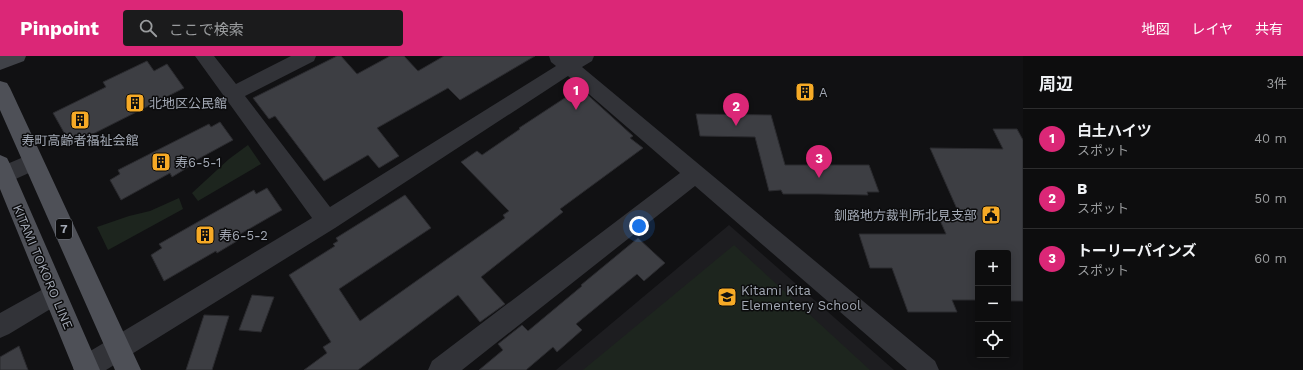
<!DOCTYPE html>
<html lang="ja">
<head>
<meta charset="utf-8">
<style>
  body { margin:0; font-family:"Work Sans","Noto Sans JP",sans-serif; background:#1b1b1c; color:#f1f3f6 }
  .controls { position:absolute; right:12px; bottom:12px; display:grid; overflow:hidden; border-radius:4px; box-shadow:0 2px 10px #0003 }
  .controls button { width:36px; height:36px; display:grid; place-items:center; padding:0; border:0; border-bottom:1px solid #2d2d2e; background:#0d0d0e; color:#f1f3f6; font:20px sans-serif }
  .you { position:absolute; left:639px; top:170px; width:14px; height:14px; margin:-10px; border:3px solid #fff; border-radius:50%; background:#1a73e8; box-shadow:0 0 0 6px #1a73e833 }
  .badge { display:grid; place-items:center; width:26px; height:26px; border-radius:50%; background:#db2777; color:#fff; font-size:13px; font-weight:700 }
  .pin { position:absolute; translate:-50% -33px; filter:drop-shadow(0 1px 2px #0008) }
  .pin::after { content:''; position:absolute; top:21px; width:14px; height:12px; background:inherit; clip-path:polygon(0 0,100% 0,50% 100%) }
  .list { margin:0; padding:0; list-style:none }
  h2 { display:flex; justify-content:space-between; align-items:center; height:52px; margin:0; padding:0 16px; font-size:17px }
  h2 small { font-size:13px; font-weight:400; color:#9a9c9e }
  .list li { display:grid; grid-template-columns:26px 1fr auto; gap:12px; align-items:center; box-sizing:border-box; height:60px; padding:0 16px; border-top:1px solid #2d2d2e }
  .list b { display:block; font-size:15px; white-space:nowrap }
  .list p { margin:0; font-size:13px; white-space:nowrap; color:#9a9c9e }
  .list em { font-size:13px; font-style:normal; color:#9a9c9e }
  .icon { flex:none; width:22px; height:22px; fill:none; stroke:currentColor; stroke-width:2; stroke-linecap:round; stroke-linejoin:round }
  .map { position:relative; flex:none; width:1023px; height:314px; overflow:hidden }
  header { display:flex; align-items:center; gap:24px; box-sizing:border-box; height:56px; padding:0 20px; background:#db2777; color:#fff }
  header strong { font-size:19px }
  nav { display:flex; gap:22px; margin-inline-start:auto; font-size:14px }
  .search { width:280px; height:36px; background:#1b1b1c; display:flex; align-items:center; gap:10px; box-sizing:border-box; padding:0 14px; border-radius:4px; color:#9a9c9e; font-size:15px }
  main { display:flex }
  aside { flex:1; background:#0d0d0e }
  .map>svg:first-child { display:block }
  .built { fill:#1d1d20 }
  .green { fill:#1d251e }
  .building { fill:#3d3e43; stroke:#2b2b2f }
  .lines { fill:none; stroke-linecap:round; stroke-linejoin:round }
  .street { fill:#323338; fill-rule:evenodd }
  .secondary { fill:#404248; fill-rule:evenodd }
  .primary { fill:#4e5057; fill-rule:evenodd }
  .labels { text-anchor:middle; dominant-baseline:central; stroke-width:3; stroke-linejoin:round; paint-order:stroke }
  .shield { fill:#0c0c0d; stroke:#757982; stroke-width:1 }
  .shield-label { font-size:12px; font-weight:bold; fill:#a2a8b4 }
  .poi-label { font-size:13px; fill:#a2a8b4; stroke:#0c0c0d; text-anchor:start }
  .street-label { font-size:13px; fill:#a2a8b4; stroke:#0c0c0d }
</style>
</head>
<body>
<header>
<strong>Pinpoint</strong>
<div class="search"><svg class="icon" aria-label="search" viewBox="0 0 24 24"><circle cx="10" cy="10" r="6"/><path d="M15 15l6 6"/></svg>ここで検索</div>
<nav><a>地図</a><a>レイヤ</a><a>共有</a></nav>
</header>
<main>
<div class="map">
<svg width="1023" height="314" viewBox="0 0 1023 314">
  <rect width="100%" height="100%" fill="#111113"/>
  <path class="built" d="M729 169 894 314H556Z"/>
  <path class="green" d="M248 89 261 108 198 145 192 137 229 103Z
    M179 142 183 153 108 194 97 171 129 160 150 155Z
    M734 189 870 314H583Z"/>
  <path class="building" d="M337 0H341L357 18 390 0H404L418 15 444 0H535L460 44 448 32 377 72 399 100 379 112 368 99 324 125 275 60 269 63 253 42Z
    M147 5 154 15 167 8 184 32 71 89 53 57 106 31 103 26Z
    M580 32 633 80 630 82 643 92 560 153 563 156 481 221 505 248 480 266 458 239 358 314H304L327 297 323 291 331 286 289 219 335 190 333 188 338 185 336 182 405 139 431 172 339 233 360 265 505 162 503 159 509 155 461 106 477 95 482 99 520 73 519 72Z
    M696 58 771 59 785 109H869L879 136H867L868 139 819 138H783L781 134 769 135 755 81 700 80Z
    M220 66 233 84 189 108 190 110 172 121 170 117 121 144 110 124 120 118 118 114 209 68 211 71Z
    M993 73H1017L1023 84V245H1008V197H978V244H952L957 256H908L892 212H870L859 178H946L939 162H961L930 92 1003 93Z
    M267 132 282 154 235 181 237 185 217 197 216 195 164 225 151 199 162 192 159 188 254 134 256 138Z
    M638 182 665 207 644 225 637 218 576 268 582 274 557 296 553 291 526 314H479L503 294 498 288 522 269 528 275 582 230 581 229Z
    M252 239 274 241 261 276 239 274Z
    M204 259 229 260 212 314H186Z
    M19 290 28 314H0V301Z"/>
  <g class="lines">
    <path class="street" d="M195 0H214L236 28 291 0H316L314 5 245 40 330 151 556 10 551 6 549 0H594L592 5 582 11 935 305 939 314H907L695 130 462 314H428L432 305 680 117 568 20 335 172 106 314H74L73 312 77 303 312 162Z
      M33 97 40 100 43 106 40 112 0 130V111Z
      M54 227 62 230 66 238 62 246 9 278 0 282V257Z"/>
    <path class="secondary" d="M0 0H26L24 5 0 14Z"/>
    <path class="primary" d="M0 25 7 27 10 32 141 314H115L0 54Z
      M0 99 7 102 10 108 100 314H74L0 133Z"/>
  </g>
  <defs>
    <g id="building-square" transform="scale(1)"><rect x="-9" y="-9" width="18" height="18" rx="4" fill="#f6aa26" stroke="#0c0c0d"/><path d="M-4-6H4V6H1V3H-1V6H-4ZM-2.5-4.3h1.7v1.8h-1.7ZM.8-4.3h1.7v1.8H.8ZM-2.5-1h1.7V.8h-1.7ZM.8-1h1.7V.8H.8Z" fill="#111"/></g>
    <g id="civic-square" transform="scale(1)"><rect x="-9" y="-9" width="18" height="18" rx="4" fill="#f6aa26" stroke="#0c0c0d"/><path d="M-.6-6.5H3V-4.5H.6V-3L4-1V1h2V6H-6V1h2V-1L-.6-3ZM-1.2 2.5V6h2.4V2.5Z" fill="#111"/></g>
    <g id="school-square" transform="scale(1)"><rect x="-9" y="-9" width="18" height="18" rx="4" fill="#f6aa26" stroke="#0c0c0d"/><path d="M0-5L7-2L0 1L-7-2ZM-4 1L0 2.5L4 1V4Q0 6-4 4Z" fill="#111"/></g>
  </defs>
  <g fill-rule="evenodd">
    <use href="#building-square" x="805" y="36"/>
    <use href="#building-square" x="135" y="47"/>
    <use href="#building-square" x="80" y="64"/>
    <use href="#building-square" x="161" y="106"/>
    <use href="#civic-square" x="991" y="159"/>
    <use href="#building-square" x="205" y="179"/>
    <use href="#school-square" x="727" y="241"/>
  </g>
  <g class="labels">
    <rect class="shield" x="56" y="163" width="16" height="20" rx="3"/>
    <g class="shield-label">
      <text x="64" y="173">7</text>
    </g>
    <g class="poi-label">
      <text x="819" y="36">A</text>
      <text x="149" y="47">北地区公民館</text>
      <text x="80" y="84" text-anchor="middle">寿町高齢者福祉会館</text>
      <text x="175" y="106">寿6-5-1</text>
      <text x="977" y="159" text-anchor="end">釧路地方裁判所北見支部</text>
      <text x="219" y="179">寿6-5-2</text>
      <text x="741" y="234">Kitami Kita<tspan x="741" dy="15">Elementery School</tspan></text>
    </g>
    <g class="street-label">
      <text transform="translate(43 211) rotate(67)">KITAMI TOKORO LINE</text>
    </g>
  </g>
</svg>
<div class="controls">
<button>+</button>
<button>−</button>
<button><svg class="icon" aria-label="locate" viewBox="0 0 24 24"><circle cx="12" cy="12" r="6"/><path d="M12 2v4M12 18v4M2 12h4M18 12h4"/></svg></button>
</div>
<div class="you"></div>
<div class="pin badge" style="left:576px;top:54px">1</div>
<div class="pin badge" style="left:736px;top:70px">2</div>
<div class="pin badge" style="left:819px;top:122px">3</div>
</div>
<aside>
<h2>周辺<small>3件</small></h2>
<ul class="list">
<li><span class="badge">1</span><div><b>白土ハイツ</b><p>スポット</p></div><em>40 m</em></li>
<li><span class="badge">2</span><div><b>B</b><p>スポット</p></div><em>50 m</em></li>
<li><span class="badge">3</span><div><b>トーリーパインズ</b><p>スポット</p></div><em>60 m</em></li>
</ul>
</aside>
</main>
</body>
</html>
